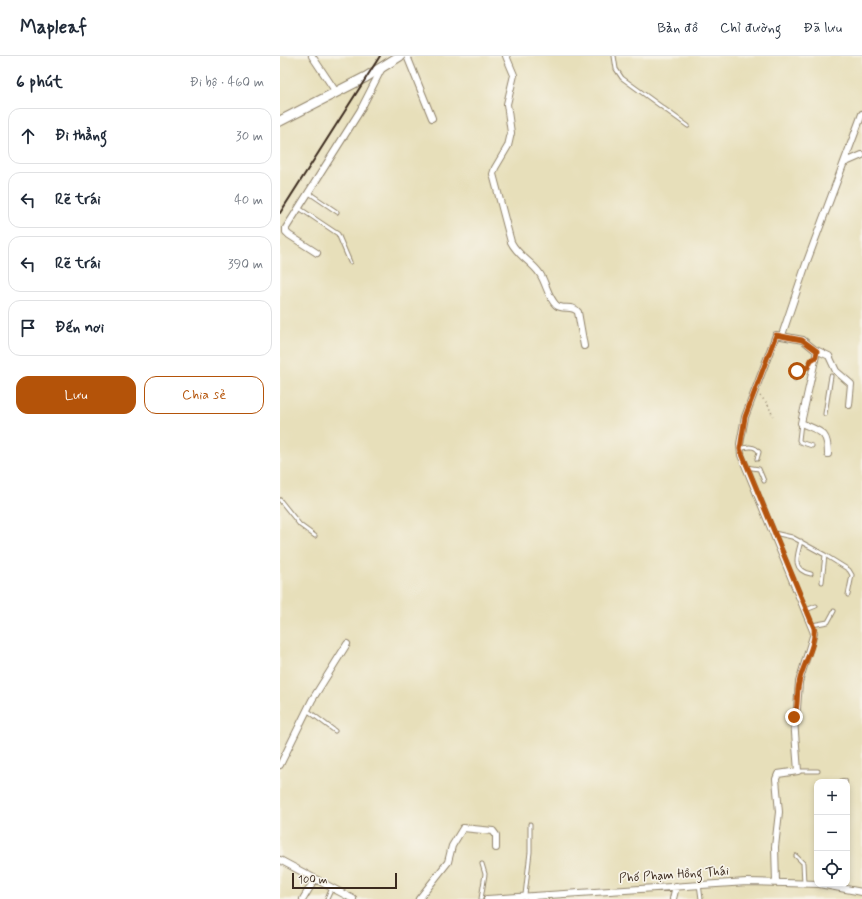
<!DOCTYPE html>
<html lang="vi">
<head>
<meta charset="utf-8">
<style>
  body { margin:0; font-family:Mynerve,sans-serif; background:#f6f6f7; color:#1f2937 }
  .controls { position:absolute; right:12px; bottom:12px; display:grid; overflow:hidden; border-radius:8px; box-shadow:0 2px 6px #0003 }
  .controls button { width:36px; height:36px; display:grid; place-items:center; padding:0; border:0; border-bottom:1px solid #e0e1e3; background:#fff; color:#1f2937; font:20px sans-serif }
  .scale { position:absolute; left:12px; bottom:10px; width:105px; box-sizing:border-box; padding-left:4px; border:2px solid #3b2a1e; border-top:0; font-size:11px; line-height:14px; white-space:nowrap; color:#3b2a1e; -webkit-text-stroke:3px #f7f3e8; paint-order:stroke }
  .stop { position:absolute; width:12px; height:12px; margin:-9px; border:3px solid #b45309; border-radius:50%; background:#fff }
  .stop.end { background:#b45309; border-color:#fff; box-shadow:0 1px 4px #0008 }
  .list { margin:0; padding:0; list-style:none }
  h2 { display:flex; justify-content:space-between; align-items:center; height:52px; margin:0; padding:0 16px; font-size:17px }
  h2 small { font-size:13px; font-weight:400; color:#747a83 }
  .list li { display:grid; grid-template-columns:26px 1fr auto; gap:12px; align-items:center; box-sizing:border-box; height:56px; margin:0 8px 8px; padding:0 8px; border:1px solid #e0e1e3; border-radius:12px }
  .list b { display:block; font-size:15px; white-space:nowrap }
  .list em { font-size:13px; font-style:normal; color:#747a83 }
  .actions { display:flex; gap:8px; padding:12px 16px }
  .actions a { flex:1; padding:9px 0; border:1px solid #b45309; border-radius:12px; text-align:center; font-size:14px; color:#b45309 }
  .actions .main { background:#b45309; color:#fff }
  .icon { flex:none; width:22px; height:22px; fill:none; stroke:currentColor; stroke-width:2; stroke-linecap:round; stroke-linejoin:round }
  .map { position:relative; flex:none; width:582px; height:843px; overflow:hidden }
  header { display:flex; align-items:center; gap:24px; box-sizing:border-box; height:56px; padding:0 20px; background:#fff; border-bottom:1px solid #e0e1e3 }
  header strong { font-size:19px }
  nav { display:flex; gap:22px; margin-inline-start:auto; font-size:14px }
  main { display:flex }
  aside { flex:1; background:#fff }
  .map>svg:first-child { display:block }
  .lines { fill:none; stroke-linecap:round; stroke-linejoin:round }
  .service-casing { stroke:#91846c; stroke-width:5 }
  .minor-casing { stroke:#91846c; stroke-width:8 }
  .secondary-casing { stroke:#91846c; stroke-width:11 }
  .path { stroke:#91846c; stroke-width:1.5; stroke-dasharray:1 3; stroke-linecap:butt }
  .service { stroke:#fff; stroke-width:3 }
  .minor { stroke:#fff; stroke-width:6 }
  .secondary { stroke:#fff; stroke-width:9 }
  .rail { stroke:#3b2a1e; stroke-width:2 }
  .route { stroke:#b45309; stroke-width:5 }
  .labels { text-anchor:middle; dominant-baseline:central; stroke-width:3.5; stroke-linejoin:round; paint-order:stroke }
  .street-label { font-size:13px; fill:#3b2a1e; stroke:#f7f3e8 }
</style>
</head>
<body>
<header>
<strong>Mapleaf</strong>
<nav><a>Bản đồ</a><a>Chỉ đường</a><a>Đã lưu</a></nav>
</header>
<main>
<aside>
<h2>6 phút<small>Đi bộ · 460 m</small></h2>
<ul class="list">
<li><svg class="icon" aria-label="ahead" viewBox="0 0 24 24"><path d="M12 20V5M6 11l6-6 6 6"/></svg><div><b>Đi thẳng</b></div><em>30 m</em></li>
<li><svg class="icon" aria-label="left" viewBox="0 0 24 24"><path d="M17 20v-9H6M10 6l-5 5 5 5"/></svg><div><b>Rẽ trái</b></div><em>40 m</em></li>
<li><svg class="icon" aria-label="left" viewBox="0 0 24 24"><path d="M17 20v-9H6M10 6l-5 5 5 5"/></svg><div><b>Rẽ trái</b></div><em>390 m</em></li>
<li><svg class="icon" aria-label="arrive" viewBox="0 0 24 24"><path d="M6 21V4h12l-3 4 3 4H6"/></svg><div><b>Đến nơi</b></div></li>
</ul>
<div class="actions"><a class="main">Lưu</a><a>Chia sẻ</a></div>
</aside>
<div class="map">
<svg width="582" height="843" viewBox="0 0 582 843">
  <rect width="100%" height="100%" fill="#f7f3e8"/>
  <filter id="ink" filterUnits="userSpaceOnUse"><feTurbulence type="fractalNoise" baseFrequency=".025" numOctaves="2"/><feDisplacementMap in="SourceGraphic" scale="8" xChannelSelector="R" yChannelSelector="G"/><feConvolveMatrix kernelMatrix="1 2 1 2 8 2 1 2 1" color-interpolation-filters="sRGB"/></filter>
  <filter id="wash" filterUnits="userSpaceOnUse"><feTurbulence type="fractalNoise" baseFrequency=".012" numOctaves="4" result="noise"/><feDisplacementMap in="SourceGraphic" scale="16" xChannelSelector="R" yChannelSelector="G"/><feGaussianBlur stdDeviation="0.9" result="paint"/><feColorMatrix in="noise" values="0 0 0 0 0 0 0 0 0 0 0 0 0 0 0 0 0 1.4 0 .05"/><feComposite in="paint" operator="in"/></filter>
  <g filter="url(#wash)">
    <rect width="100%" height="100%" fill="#e7dfba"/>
  </g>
  <g filter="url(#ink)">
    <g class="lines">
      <g class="service-casing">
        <path id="service" d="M334 0 336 13 342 22 408 70
          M29 137 57 156
          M19 152 58 178 70 206
          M515 323 518 314 528 311 535 302
          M545 358 551 320
          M521 367 519 384 520 386 532 390
          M460 393C467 391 475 389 479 396L477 403
          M466 411 479 413 484 425
          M0 444 20 469 35 480
          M494 477 512 481 545 499 542 526
          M521 485C517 500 511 514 531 518
          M545 499 569 514 572 519 568 539
          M526 554 536 550
          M532 569 548 566 554 555
          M27 654 55 675
          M518 715H538
          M516 800 523 807 524 827
          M419 828 421 843
          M245 839 250 796V768
          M47 843 52 832
          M201 843 205 818 202 808"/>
      </g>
      <g class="minor-casing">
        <path id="minor" d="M32 0 56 36
          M127 0 152 62
          M226 0 234 19 227 48 231 77 228 90 215 112 213 118 231 186C238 200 252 206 260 218 266 227 268 241 276 249 283 255 292 248 298 256L304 290
          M566 106 582 99
          M37 197 9 179 6 176V172L80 55 102 12
          M502 279 526 208 582 58
          M537 295 521 367C541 376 548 375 548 398
          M0 709 32 644 67 588
          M563 726H564
          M0 804 73 843
          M496 826 495 791 499 756 496 723 498 718 518 715 514 664 517 653 519 626 534 577 461 399 460 388 465 361 496 279 523 284 534 293 549 300 556 315 571 328 569 349
          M23 843 35 823
          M139 843 168 806 172 790 183 772 213 775 216 779V792
          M207 843 467 826 539 828 582 836
          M393 843 396 830"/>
      </g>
      <g class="secondary-casing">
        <path id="secondary" d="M0 65 86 21 120 0"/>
      </g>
      <path class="path" d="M480 340 487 347 493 360"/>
      <use href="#service" class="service"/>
      <use href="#minor" class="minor"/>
      <use href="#secondary" class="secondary"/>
      <path class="rail" d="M0 157 100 0"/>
    </g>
  </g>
  <g class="lines" filter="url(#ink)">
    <path class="route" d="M514 661C519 650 516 639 519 627 522 609 536 591 534 572L460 393 465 361 496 279 522 284 537 295 536 301 531 304 528 311 517 315"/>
  </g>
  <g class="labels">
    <g class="street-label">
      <text transform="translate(394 819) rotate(-4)">Phố Phạm Hồng Thái</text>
    </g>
  </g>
</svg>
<div class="controls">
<button>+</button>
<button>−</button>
<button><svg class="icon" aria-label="locate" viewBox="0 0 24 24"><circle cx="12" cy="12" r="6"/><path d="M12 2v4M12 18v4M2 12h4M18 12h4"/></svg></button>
</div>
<div class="scale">100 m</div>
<div class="stop" style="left:517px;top:315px"></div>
<div class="stop end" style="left:514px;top:661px"></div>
</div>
</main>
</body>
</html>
